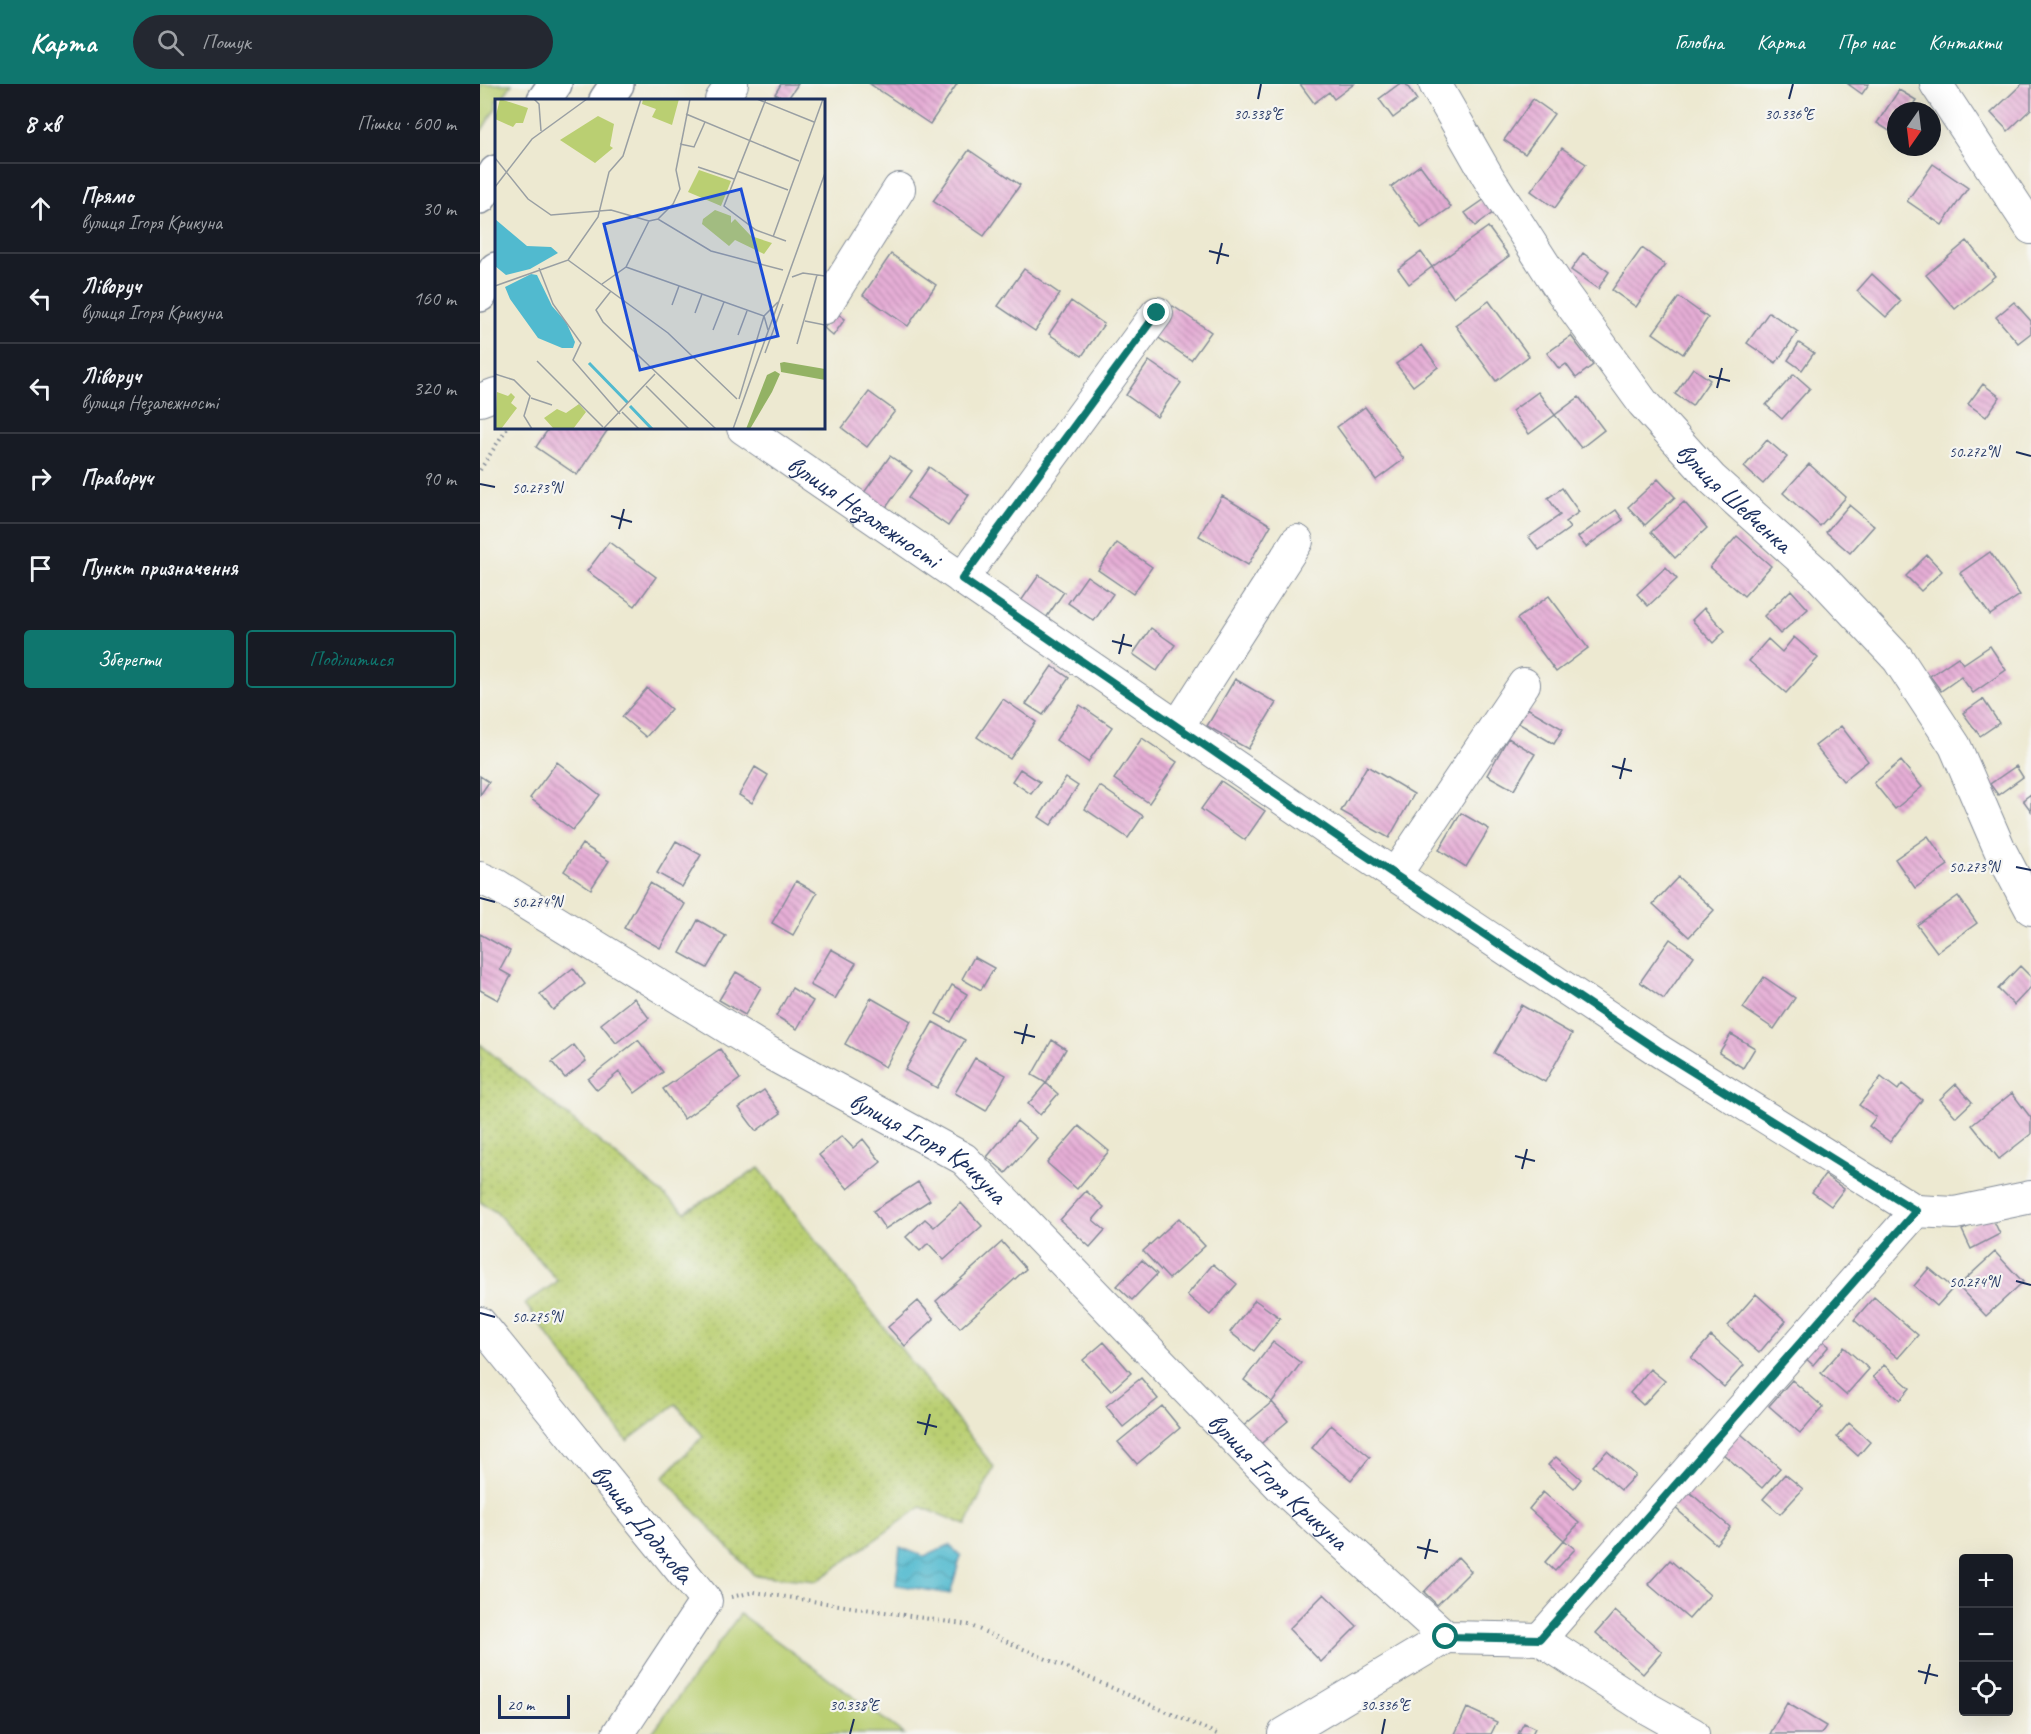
<!DOCTYPE html>
<html lang="uk">
<head>
<meta charset="utf-8">
<style>
  body { margin:0; font-family:Caveat,sans-serif; background:#242831; color:#f1f3f6 }
  .controls { position:absolute; right:18px; bottom:18px; display:grid; overflow:hidden; border-radius:6px; box-shadow:0 6px 24px #0002 }
  .controls button { width:54px; height:54px; display:grid; place-items:center; padding:0; border:0; border-bottom:2px solid #363941; background:#171b24; color:#f1f3f6; font:30px sans-serif }
  .compass { position:absolute; left:1407px; top:18px; width:54px; height:54px; border-radius:50%; background:#171b24; box-shadow:0 6px 24px #0002; rotate:194deg }
  .scale { position:absolute; left:18px; bottom:15px; width:72px; box-sizing:border-box; padding-left:6px; border:3px solid #1b2f5e; border-top:0; font-size:16px; line-height:21px; white-space:nowrap; color:#1b2f5e; -webkit-text-stroke:4px #f6f6f2; paint-order:stroke }
  .stop { position:absolute; width:18px; height:18px; margin:-14px; border:4px solid #0f766e; border-radius:50%; background:#fff }
  .stop.end { background:#0f766e; border-color:#fff; box-shadow:0 2px 6px #0008 }
  .list { margin:0; padding:0; list-style:none }
  h2 { display:flex; justify-content:space-between; align-items:center; height:78px; margin:0; padding:0 24px; font-size:26px }
  h2 small { font-size:20px; font-weight:400; color:#9ea1a6 }
  .list li { display:grid; grid-template-columns:39px 1fr auto; gap:18px; align-items:center; box-sizing:border-box; height:90px; padding:0 24px; border-top:2px solid #363941 }
  .list b { display:block; font-size:22px; white-space:nowrap }
  .list p { margin:0; font-size:20px; white-space:nowrap; color:#9ea1a6 }
  .list em { font-size:20px; font-style:normal; color:#9ea1a6 }
  .actions { display:flex; gap:12px; padding:18px 24px }
  .actions a { flex:1; padding:14px 0; border:2px solid #0f766e; border-radius:6px; text-align:center; font-size:21px; color:#0f766e }
  .actions .main { background:#0f766e; color:#fff }
  .icon { flex:none; width:33px; height:33px; fill:none; stroke:currentColor; stroke-width:2; stroke-linecap:round; stroke-linejoin:round }
  .map { position:relative; flex:none; width:1551px; height:1650px; overflow:hidden }
  header { display:flex; align-items:center; gap:36px; box-sizing:border-box; height:84px; padding:0 30px; background:#0f766e; color:#fff }
  header strong { font-size:28px }
  nav { display:flex; gap:33px; margin-inline-start:auto; font-size:21px }
  .search { width:420px; height:54px; background:#242831; display:flex; align-items:center; gap:15px; box-sizing:border-box; padding:0 21px; border-radius:33px; color:#9ea1a6; font-size:22px }
  main { display:flex }
  aside { flex:1; background:#171b24 }
  .map>svg:first-child { display:block }
  .grass { fill:#bacf72; stroke:#6a7f68; stroke-width:1.5 }
  .park { fill:url(#park-dots); stroke:#6a7f68; stroke-width:1.5 }
  .water { fill:url(#water-waves); stroke:#367496; stroke-width:1.5 }
  .building { fill:url(#building-back-hatch) }
  .lines { fill:none; stroke-linecap:round; stroke-linejoin:round }
  .minor-casing { stroke:#848c98; stroke-width:34 }
  .highway-casing { stroke:#848c98; stroke-width:36 }
  .path { stroke:#848c98; stroke-width:4; stroke-dasharray:1.5 4.5; stroke-linecap:butt }
  .minor { stroke:#fff; stroke-width:32 }
  .highway { stroke:#fff; stroke-width:33 }
  .route { stroke:#0f766e; stroke-width:8 }
  .ticks { fill:none; stroke:#1b2f5e; stroke-width:2 }
  .labels { text-anchor:middle; dominant-baseline:central; stroke-width:4.5; stroke-linejoin:round; paint-order:stroke }
  .street-label { font-size:26px; fill:#1b2f5e; stroke:#f6f6f2 }
  .inset-river { fill:none; stroke:#51bacf; stroke-width:3 }
  .inset-road { fill:none; stroke:#999fa3; stroke-width:1.5 }
  .view { fill:#1d4ed8; fill-opacity:0.15; stroke:#1d4ed8; stroke-width:3 }
  .inset-edge { fill:none; stroke:#1b2f5e; stroke-width:3 }
  .ticks-label { font-size:15px; text-anchor:middle; fill:#1b2f5e; stroke:#f6f6f2; stroke-width:4.5; stroke-linejoin:round; paint-order:stroke }
</style>
</head>
<body>
<header>
<strong>Карта</strong>
<div class="search"><svg class="icon" aria-label="search" viewBox="0 0 24 24"><circle cx="10" cy="10" r="6"/><path d="M15 15l6 6"/></svg>Пошук</div>
<nav><a>Головна</a><a>Карта</a><a>Про нас</a><a>Контакти</a></nav>
</header>
<main>
<aside>
<h2>8 хв<small>Пішки · 600 m</small></h2>
<ul class="list">
<li><svg class="icon" aria-label="ahead" viewBox="0 0 24 24"><path d="M12 20V5M6 11l6-6 6 6"/></svg><div><b>Прямо</b><p>вулиця Ігоря Крикуна</p></div><em>30 m</em></li>
<li><svg class="icon" aria-label="left" viewBox="0 0 24 24"><path d="M17 20v-9H6M10 6l-5 5 5 5"/></svg><div><b>Ліворуч</b><p>вулиця Ігоря Крикуна</p></div><em>160 m</em></li>
<li><svg class="icon" aria-label="left" viewBox="0 0 24 24"><path d="M17 20v-9H6M10 6l-5 5 5 5"/></svg><div><b>Ліворуч</b><p>вулиця Незалежності</p></div><em>320 m</em></li>
<li><svg class="icon" aria-label="right" viewBox="0 0 24 24"><path d="M7 20v-9h11M14 6l5 5-5 5"/></svg><div><b>Праворуч</b></div><em>90 m</em></li>
<li><svg class="icon" aria-label="arrive" viewBox="0 0 24 24"><path d="M6 21V4h12l-3 4 3 4H6"/></svg><div><b>Пункт призначення</b></div></li>
</ul>
<div class="actions"><a class="main">Зберегти</a><a>Поділитися</a></div>
</aside>
<div class="map">
<svg width="1551" height="1650" viewBox="0 0 1551 1650">
  <defs>
    <pattern id="park-dots" width="8" height="8" patternUnits="userSpaceOnUse" patternTransform="scale(1.5)"><rect width="8" height="8" fill="#bacf72"/><path d="M2 2h.1M6 6h.1" fill="none" stroke="#9fb265" stroke-width="1.8" stroke-linecap="round"/></pattern>
    <pattern id="water-waves" width="16" height="10" patternUnits="userSpaceOnUse" patternTransform="scale(1.5)"><rect width="16" height="10" fill="#51bacf"/><path d="M0 5q4-4 8 0t8 0" fill="none" stroke="#4298ab"/></pattern>
    <pattern id="building-back-hatch" width="6" height="6" patternUnits="userSpaceOnUse" patternTransform="scale(1.5)"><rect width="6" height="6" fill="#e6aed6"/><path d="M-1 5l2 2M0 0l6 6M5-1l2 2" fill="none" stroke="#ba8eb1"/></pattern>
  </defs>
  <rect width="100%" height="100%" fill="#f6f6f2"/>
  <filter id="ink" filterUnits="userSpaceOnUse"><feTurbulence type="fractalNoise" baseFrequency=".0167" numOctaves="2"/><feDisplacementMap in="SourceGraphic" scale="12" xChannelSelector="R" yChannelSelector="G"/><feConvolveMatrix kernelMatrix="1 2 1 2 8 2 1 2 1" color-interpolation-filters="sRGB"/></filter>
  <filter id="wash" filterUnits="userSpaceOnUse"><feTurbulence type="fractalNoise" baseFrequency=".008" numOctaves="4" result="noise"/><feDisplacementMap in="SourceGraphic" scale="24" xChannelSelector="R" yChannelSelector="G"/><feGaussianBlur stdDeviation="1.35" result="paint"/><feColorMatrix in="noise" values="0 0 0 0 0 0 0 0 0 0 0 0 0 0 0 0 0 1.4 0 .05"/><feComposite in="paint" operator="in"/></filter>
  <g filter="url(#wash)">
    <rect width="100%" height="100%" fill="#ede9d1"/>
    <path class="grass" d="M0 0H32L21 16H16V24L0 49Z
      M260 1530 424 1650H171Z"/>
    <path class="park" d="M0 960 205 1128 279 1084 514 1383 486 1441 441 1423 337 1497 274 1491 183 1393 223 1352 196 1320 147 1357 45 1220 78 1197 16 1128 0 1118Z"/>
    <path class="water" d="M469 1461 481 1472 470 1510 416 1501 420 1463 445 1473Z"/>
    <g id="blocks">
      <path class="building" d="M301 0H318L307 16 295 10Z
        M390 0H477L450 40Z
        M820 0H874L854 15 849 8 834 19Z
        M919 0H926L937 16 913 34 899 15Z
        M1368 0H1389L1382 10Z
        M1542 0H1551V25L1528 47 1511 29Z
        M1419 6 1436 16 1429 27H1416L1414 50 1397 39Z
        M1053 15 1074 30 1045 70 1024 56Z
        M1082 64 1106 80 1075 124 1051 107Z
        M489 66 540 101 504 152 453 117Z
        M1453 80 1488 104 1462 141 1427 117Z
        M940 81 971 123 941 144 911 103Z
        M1008 113 1018 125 995 142 985 129Z
        M1008 143 1029 172 973 213 952 183 929 200 918 185 941 168 952 183Z
        M1487 157 1515 192 1475 225 1446 191Z
        M1162 164 1185 181 1156 223 1132 206Z
        M1103 169 1129 188 1118 205 1091 186Z
        M411 170 456 201 428 242 383 211Z
        M544 185 580 210 555 247 518 222Z
        M1392 190 1421 217 1406 233 1377 207Z
        M1199 213 1228 234 1203 270 1173 249Z
        M591 217 624 240 602 272 569 250Z
        M1009 217 1049 272 1016 297 975 241Z
        M1534 218 1551 237V249L1538 259 1516 233Z
        M693 222 731 248 711 276 673 250Z
        M355 228 365 235 353 252 344 244Z
        M1289 228 1318 248 1296 279 1267 259Z
        M1091 252 1113 281 1096 294 1086 280 1079 285 1067 269Z
        M1319 259 1334 269 1322 286 1308 276Z
        M942 261 958 283 933 302 916 280Z
        M669 277 701 299 677 333 646 311Z
        M1213 284 1230 296 1212 322 1195 310Z
        M1314 290 1330 304 1302 335 1286 321Z
        M1503 300 1520 313 1506 333 1488 320Z
        M389 308 415 327 387 363 362 344Z
        M1058 308 1075 331 1049 350 1032 327Z
        M1099 313 1124 346 1101 364 1075 331Z
        M885 323 924 375 896 396 857 343Z
        M69 344H129L97 391 56 363Z
        M1287 356 1307 373 1283 400 1264 383Z
        M410 372 432 387 405 425 383 410Z
        M1329 380 1366 413 1340 442 1303 409Z
        M449 383 489 411 468 442 428 414Z
        M1178 395 1195 413 1165 441 1148 423Z
        M1082 404 1099 428 1085 438 1090 444 1059 466 1049 453 1080 431 1068 414Z
        M742 412 791 441 768 481 719 452Z
        M1204 418 1227 444 1195 474 1171 448Z
        M1369 421 1394 442 1370 469 1346 448Z
        M1136 426 1143 436 1106 463 1098 453Z
        M1257 452 1291 482 1264 512 1230 483Z
        M129 458 176 493 155 522 107 487Z
        M637 459 672 483 653 510 618 486Z
        M1510 468 1540 511 1510 531 1480 489Z
        M1447 471 1462 487 1441 507 1426 492Z
        M1186 483 1197 495 1168 522 1157 510Z
        M559 491 584 508 566 534 541 517Z
        M607 492 633 510 614 537 588 519Z
        M1311 506 1328 525 1300 550 1284 532Z
        M1069 512 1108 564 1076 588 1037 535Z
        M1224 524 1245 547 1233 559 1212 536Z
        M671 544 695 561 677 587 653 570Z
        M1314 553 1338 574 1306 609 1269 577 1288 555 1302 568Z
        M1510 562 1526 586 1493 609 1481 593 1461 607 1450 592 1478 573 1483 580Z
        M572 582 589 594 563 631 546 620Z
        M755 595 796 619 768 665 727 642Z
        M167 604 191 625 166 653 142 633Z
        M523 615 556 638 530 675 497 653Z
        M1503 615 1519 639 1500 652 1483 629Z
        M600 621 632 643 608 678 576 656Z
        M1047 624 1083 645 1074 660 1038 639Z
        M1361 642 1388 677 1363 697 1335 662Z
        M662 654 697 678 669 719 634 695Z
        M1028 654 1055 670 1034 706 1007 691Z
        M1421 677 1442 703 1415 725 1394 699Z
        M77 678 120 711 93 746 50 714Z
        M887 682 934 710 909 754 861 727Z
        M1536 682 1543 693 1518 711 1510 700Z
        M275 683 288 691 272 719 259 711Z
        M540 685 560 698 551 710 532 697Z
        M0 692 9 698 0 711Z
        M586 694 598 702 571 741 559 733Z
        M741 697 785 727 765 756 721 725Z
        M620 702 663 732 648 754 605 725Z
        M1551 710V727L1543 716Z
        M981 729 1009 745 986 783 959 766Z
        M1448 752 1468 781 1435 804 1415 775Z
        M196 757 221 771 202 803 177 789Z
        M102 760 129 777 111 805 84 787Z
        M1198 793 1234 826 1209 853 1173 820Z
        M316 797 337 809 313 851 292 839Z
        M170 799 205 820 180 864 144 844Z
        M1478 812 1497 839 1457 868 1437 841Z
        M218 836 246 852 227 884 200 869Z
        M0 850 30 867 20 886 31 892 18 916 0 906Z
        M1190 855 1214 872 1184 915 1160 898Z
        M351 865 376 879 355 915 330 901Z
        M494 873 514 884 501 906 482 895Z
        M1540 882 1551 893V903L1534 921 1518 905Z
        M93 884 105 900 73 926 60 910Z
        M256 888 281 903 265 931 239 916Z
        M1284 893 1315 914 1294 945 1263 924Z
        M472 901 487 910 471 938 456 930Z
        M312 904 333 917 317 945 296 932Z
        M154 914 169 934 136 959 121 940Z
        M391 914 431 937 405 983 365 960Z
        M1041 921 1092 950 1065 998 1014 969Z
        M453 938 485 956 457 1004 425 986Z
        M1251 950 1275 964 1263 984 1239 969Z
        M158 956 183 988 155 1009 139 988 117 1006 108 995Z
        M572 956 586 965 566 999 552 991Z
        M94 961 106 977 85 994 72 978Z
        M240 965 260 995 204 1035 183 1005Z
        M495 974 526 991 506 1027 475 1009Z
        M1401 993 1418 1006 1422 1000 1442 1016 1410 1058 1389 1042 1396 1033 1379 1021Z
        M566 999 578 1010 560 1031 548 1020Z
        M1476 1000 1492 1018 1476 1033 1460 1015Z
        M284 1006 301 1029 276 1047 259 1024Z
        M1532 1009 1551 1034V1050L1519 1075 1492 1041Z
        M537 1037 557 1054 526 1089 507 1073Z
        M599 1042 629 1067 597 1105 567 1079Z
        M362 1052 373 1064 383 1055 401 1078 368 1105 339 1071Z
        M1345 1091 1364 1105 1351 1122 1332 1108Z
        M438 1098 450 1116 405 1145 393 1127Z
        M606 1107 624 1123 613 1136 625 1146 610 1163 580 1136Z
        M481 1119 502 1142 464 1176 448 1159 440 1167 426 1153 445 1135 454 1143Z
        M1511 1131 1520 1150 1491 1165 1482 1146Z
        M699 1134 725 1162 689 1195 663 1167Z
        M522 1158 546 1185 480 1244 456 1217Z
        M1515 1168 1543 1198 1506 1232 1478 1202Z
        M662 1176 677 1190 652 1216 637 1202Z
        M733 1180 757 1200 730 1231 707 1211Z
        M1449 1184 1473 1204 1457 1222 1434 1202Z
        M1276 1210 1306 1237 1279 1269 1248 1242Z
        M1394 1213 1438 1251 1418 1274 1374 1236Z
        M775 1216 800 1234 774 1267 750 1248Z
        M438 1217 454 1235 425 1262 408 1243Z
        M1231 1252 1264 1281 1244 1303 1211 1274Z
        M1338 1253 1349 1262 1333 1281 1322 1271Z
        M624 1258 651 1289 631 1307 603 1276Z
        M793 1258 821 1279 792 1318 764 1296Z
        M1364 1263 1389 1285 1366 1311 1341 1289Z
        M1404 1281 1430 1304 1420 1316 1393 1293Z
        M1170 1285 1185 1297 1163 1321 1150 1309Z
        M661 1294 678 1315 643 1343 626 1322Z
        M1312 1296 1343 1323 1320 1349 1289 1322Z
        M792 1318 808 1337 771 1368 755 1349Z
        M682 1322 700 1344 657 1380 638 1358Z
        M1369 1339 1390 1358 1378 1372 1357 1353Z
        M851 1341 890 1373 871 1396 832 1364Z
        M1260 1349 1300 1384 1282 1404 1242 1369Z
        M1127 1367 1155 1391 1141 1406 1113 1382Z
        M1076 1373 1101 1395 1094 1404 1068 1381Z
        M1305 1390 1323 1405 1300 1430 1283 1415Z
        M1207 1406 1250 1443 1236 1460 1193 1422Z
        M1063 1408 1099 1439 1084 1456 1095 1465 1075 1487 1065 1478 1084 1456 1049 1425Z
        M978 1473 991 1487 957 1521 944 1508Z
        M1190 1476 1230 1511 1209 1535 1168 1500Z
        M844 1510 877 1542 841 1578 809 1545Z
        M1135 1527 1182 1568 1163 1590 1116 1549Z
        M1307 1619 1346 1642 1341 1650H1290Z
        M987 1624 1017 1638 1011 1650H975Z
        M1044 1639 1055 1644 1052 1650H1038Z"/>
    </g>
  </g>
  <g filter="url(#ink)">
    <use href="#blocks" fill-opacity="0" stroke="#848c98" stroke-width="1.5"/>
    <g class="lines">
      <g class="minor-casing">
        <g id="minor">
          <path id="s1" d="M955 0 1008 93 1080 205 1163 319 1232 395 1339 491 1418 575 1475 662 1520 766 1551 825"/>
          <path d="M1456 0 1551 144"/>
          <path d="M241 16 252 0"/>
          <path d="M344 224 419 105"/>
          <path d="M0 316 16 310"/>
          <path id="s2" d="M263 344 861 755 1181 968 1436 1127"/>
          <path d="M482 495 677 229"/>
          <path d="M698 642 817 457"/>
          <path d="M915 791 1044 600"/>
          <path id="s3" d="M0 794 16 801 286 967 484 1075 801 1403 966 1553 1060 1555 1436 1127 1475 1129 1551 1113"/>
          <path id="s4" d="M0 1239 226 1517 138 1650"/>
          <path d="M1060 1555 1165 1623 1213 1650"/>
          <path d="M804 1650 966 1553"/>
        </g>
      </g>
      <g class="highway-casing">
        <path id="highway" d="M64 16 75 0
          M126 16 137 0
          M0 113 16 88
          M0 211 16 185"/>
      </g>
      <path class="path" d="M0 386 27 344
        M251 1513 274 1508 489 1541 737 1650"/>
      <use href="#minor" class="minor"/>
      <use href="#highway" class="highway"/>
    </g>
  </g>
  <g class="lines" filter="url(#ink)">
    <path class="route" d="M677 229 482 495 861 755 1181 968 1436 1127 1060 1555 966 1553"/>
  </g>
  <path class="ticks" d="M778 15 781 0M1309 15 1313 0M729 167 749 172M737 180 742 159M1229 292 1250 297M1237 304 1242 284M1536 368 1551 372M0 400 15 403M131 432 152 438M139 445 144 425M632 557 652 562M639 570 644 550M1132 682 1152 687M1140 695 1145 674M1536 783 1551 786M0 814 15 818M534 948 555 953M542 960 547 940M1035 1072 1055 1077M1042 1085 1047 1065M1536 1197 1551 1201M0 1229 15 1233M437 1338 457 1343M445 1351 450 1330M937 1463 958 1468M945 1475 950 1455M1438 1587 1458 1592M1445 1600 1450 1580M370 1650 374 1635M902 1650 905 1635"/>
  <g class="labels">
    <g class="street-label">
      <text stroke="none"><textPath href="#s1" startOffset="513">вулиця Шевченка</textPath></text>
      <text stroke="none"><textPath href="#s2" startOffset="147">вулиця Незалежності</textPath></text>
      <text stroke="none"><textPath href="#s3" startOffset="524">вулиця Ігоря Крикуна</textPath></text>
      <text stroke="none"><textPath href="#s3" startOffset="1010">вулиця Ігоря Крикуна</textPath></text>
      <text stroke="none"><textPath href="#s4" startOffset="258">вулиця Додохова</textPath></text>
    </g>
  </g>
  <g transform="translate(15 15)">
    <rect width="330" height="330" fill="#ede9d1"/>
    <path d="M204 71 236 82 226 107 193 93Z" fill="#bacf72"/>
    <path d="M289 263 330 270V281L286 273 285 264ZM280 272 285 275 277 293 255 330H251L272 276Z" fill="#93b264"/>
    <path d="M5 0 33 9 28 24H21L18 28 0 20ZM148 0H184L177 26 157 18 161 10 147 5ZM103 17 119 25 115 47 118 49 100 64 65 41ZM220 111 236 117V124L240 120 256 137 277 144 269 155 240 141 234 147 207 125 208 120ZM2 293 13 297 16 294 20 298 16 304 22 309 6 330H0ZM84 305 91 313 78 330H59L49 319 62 310 71 314Z" fill="#bacf72"/>
    <path d="M0 120 32 147 56 148 63 154 35 170 11 176 0 167ZM36 175 42 176 57 207 71 223 80 243 78 249H67L43 239 15 200 10 188Z" fill="#51bacf"/>
    <path class="inset-river" d="M94 264 133 304M135 307 157 330"/>
    <path class="inset-road" d="M39 0 44 5 46 32M262 0 319 23M271 0 229 107 261 131 291 142M191 15 304 62M185 45 199 48 210 23M0 59 33 100 56 116 116 111 154 122M203 68 239 80M242 72 293 91M0 88 37 40 92 0M163 120 178 105 185 90 181 71 195 0M154 122 163 120 216 152 288 171M278 138 328 0M73 161 103 118 114 73 128 57 146 0M131 168 269 217 244 300M44 169 58 205 86 244 78 261 125 315M297 178 308 174 330 177M107 185 131 168 154 122M0 187 73 161 173 234 242 300M116 192 101 211 108 223 221 330M177 206 184 187M200 214 207 195M310 222 330 226M218 231 229 203M273 231 269 217 283 203M243 236 252 212M302 245 322 176M270 254 288 205M42 262 108 328M0 275 19 281 35 297 29 317 37 330M151 287 194 330M36 299 57 306M127 313 144 330M109 329 160 275M238 330 330 74"/>
    <path class="view" d="M246 90 283 237 145 271 109 125Z"/>
    <rect width="330" height="330" class="inset-edge"/>
  </g>
  <g class="ticks-label">
    <text x="778" y="35">30.338°E</text>
    <text x="1309" y="35">30.336°E</text>
    <text x="1494" y="373">50.272°N</text>
    <text x="57" y="409">50.273°N</text>
    <text x="1494" y="788">50.273°N</text>
    <text x="57" y="823">50.274°N</text>
    <text x="1494" y="1203">50.274°N</text>
    <text x="57" y="1238">50.275°N</text>
    <text x="374" y="1626">30.338°E</text>
    <text x="905" y="1626">30.336°E</text>
  </g>
</svg>
<div class="controls">
<button>+</button>
<button>−</button>
<button><svg class="icon" aria-label="locate" viewBox="0 0 24 24"><circle cx="12" cy="12" r="6"/><path d="M12 2v4M12 18v4M2 12h4M18 12h4"/></svg></button>
</div>
<svg class="compass" viewBox="-18 -18 36 36"><path d="M0-13l5 13h-10z" fill="#e53935"/><path d="M0 13l5-13h-10z" fill="#9ea1a6"/></svg>
<div class="scale">20 m</div>
<div class="stop" style="left:966px;top:1553px"></div>
<div class="stop end" style="left:677px;top:229px"></div>
</div>
</main>
</body>
</html>
